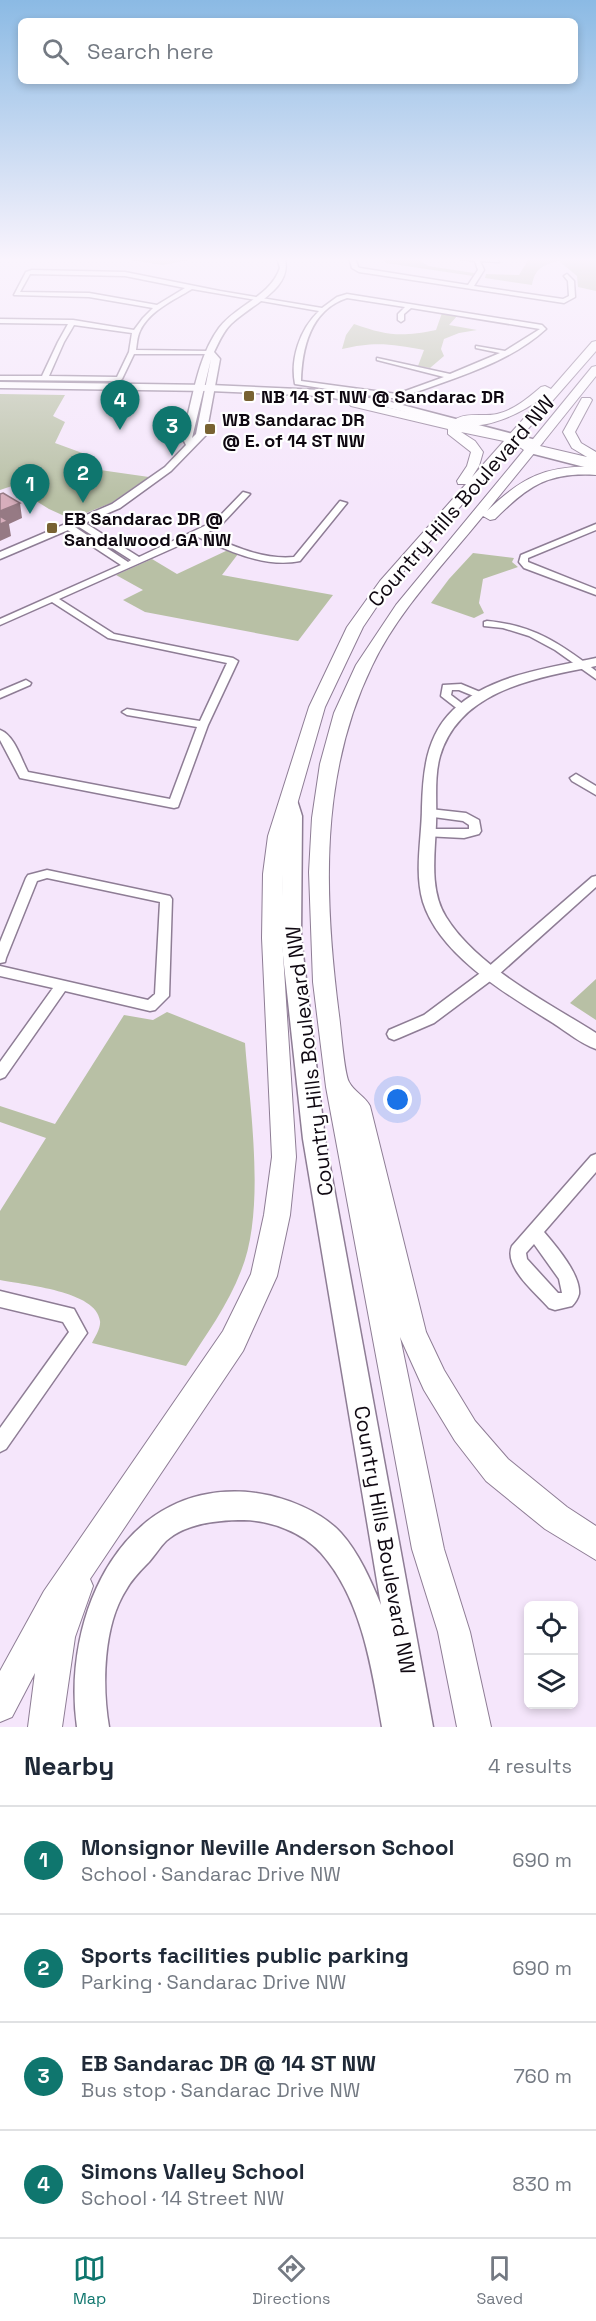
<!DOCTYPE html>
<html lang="en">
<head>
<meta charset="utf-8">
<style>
  body { margin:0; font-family:"Space Grotesk",sans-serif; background:#f2f2f3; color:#1f2937 }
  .controls { position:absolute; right:18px; bottom:18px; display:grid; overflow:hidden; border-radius:9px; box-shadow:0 3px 9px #0003 }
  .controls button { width:54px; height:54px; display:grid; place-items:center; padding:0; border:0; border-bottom:2px solid #e0e1e3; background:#fff; color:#1f2937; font:30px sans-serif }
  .you { position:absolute; left:398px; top:1100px; width:21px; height:21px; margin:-15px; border:4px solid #fff; border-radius:50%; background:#1a73e8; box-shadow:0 0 0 9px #1a73e833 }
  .badge { display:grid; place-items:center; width:39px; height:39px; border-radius:50%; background:#0f766e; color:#fff; font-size:20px; font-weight:700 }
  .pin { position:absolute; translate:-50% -50px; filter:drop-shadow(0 2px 3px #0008) }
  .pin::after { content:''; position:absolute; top:32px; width:21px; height:18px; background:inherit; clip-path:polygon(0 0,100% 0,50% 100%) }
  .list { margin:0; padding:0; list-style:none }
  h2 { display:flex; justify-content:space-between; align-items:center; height:78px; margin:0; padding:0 24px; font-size:26px }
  h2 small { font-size:20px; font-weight:400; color:#747a83 }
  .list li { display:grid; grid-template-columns:39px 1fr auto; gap:18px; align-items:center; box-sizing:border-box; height:108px; padding:0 24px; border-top:2px solid #e0e1e3 }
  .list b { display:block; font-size:22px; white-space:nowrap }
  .list p { margin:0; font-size:20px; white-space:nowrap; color:#747a83 }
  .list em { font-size:20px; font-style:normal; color:#747a83 }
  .icon { flex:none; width:33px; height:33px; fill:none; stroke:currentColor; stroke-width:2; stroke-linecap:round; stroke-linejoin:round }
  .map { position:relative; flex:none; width:596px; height:1727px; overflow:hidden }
  .search { position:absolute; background:#fff; box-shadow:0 3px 9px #0003; left:18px; right:18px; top:18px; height:66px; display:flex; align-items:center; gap:15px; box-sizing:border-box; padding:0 21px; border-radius:9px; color:#747a83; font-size:22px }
  .sheet { height:510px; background:#fff }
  nav { display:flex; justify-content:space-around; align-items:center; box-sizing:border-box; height:84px; border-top:2px solid #e0e1e3; background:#fff; font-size:16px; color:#747a83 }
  nav a { display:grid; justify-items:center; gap:3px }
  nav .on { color:#0f766e }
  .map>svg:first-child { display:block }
  .green { fill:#b8c0a5 }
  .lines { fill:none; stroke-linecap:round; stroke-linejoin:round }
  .minor-casing { stroke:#8e7d95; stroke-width:3 }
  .tertiary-casing { stroke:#8e7d95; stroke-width:3 }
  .secondary-casing { stroke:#8e7d95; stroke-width:3 }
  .primary-casing { stroke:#8e7d95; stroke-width:2 }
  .minor { fill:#fff; fill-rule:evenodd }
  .tertiary { fill:#fff; fill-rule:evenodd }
  .secondary { fill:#fff; fill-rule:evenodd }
  .primary { fill:#fff; fill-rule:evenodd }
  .shaded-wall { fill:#967a84 }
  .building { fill:#d7aebc; stroke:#967a84; stroke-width:1.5 }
  .poi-dot { fill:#786232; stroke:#fff; stroke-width:2 }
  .labels { text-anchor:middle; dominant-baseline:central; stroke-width:4.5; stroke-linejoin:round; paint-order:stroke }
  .far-poi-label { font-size:18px; font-weight:bold; fill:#0f0811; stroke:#fff; text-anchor:start }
  .street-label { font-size:21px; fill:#0f0811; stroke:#fff }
</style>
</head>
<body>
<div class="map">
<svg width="596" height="1727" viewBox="0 0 596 1727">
  <rect width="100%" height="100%" fill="#f5e6fb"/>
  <path class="green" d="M48 257H205L163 265 129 260H47Z
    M383 257H415L428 266 474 273 473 276 386 263Z
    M530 257H596V291L578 287 577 276 559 261C543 265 535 268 532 285L485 278 486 274 519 275Z
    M442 313 458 315 449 325 477 330 459 333 444 339 441 349 444 356 430 368 418 366 424 350C393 344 374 341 342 349L346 335 354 324C388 336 401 337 436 330Z
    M0 394 65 395 53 416 65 422 55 443 96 458 86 468 149 477 111 503 71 519 49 509 12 486 0 490Z
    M228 550 238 554 222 575 333 595 298 641 145 612 123 600 143 590 116 575 152 559 177 574Z
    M473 553 514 558 512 562 518 567 483 579 479 603 484 613 474 618 431 603 449 579Z
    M596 979V1020L570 1003Z
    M167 1012 245 1043C250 1109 266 1210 241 1271 228 1305 206 1335 186 1366L92 1343C95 1337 101 1328 100 1321 97 1291 25 1285 0 1280V1211L46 1138 0 1122V1106L55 1124 124 1015 153 1020Z"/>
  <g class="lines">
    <g class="minor-casing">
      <path id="minor" d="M349 257H355L358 267 360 268 468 285 478 270 475 261 450 257 497 259 499 262 480 261 484 270 474 286 563 299 569 296 568 281 564 276 567 274 574 281 575 297 564 303 359 272 352 268Z
        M32 270 125 272 220 291 322 308 337 297 347 294 542 325 546 329C507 365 449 379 401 398H386L295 384C290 359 300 329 319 311L192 289C174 300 149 311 140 331 137 337 137 344 136 350L210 351 212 352V354H134L122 379 119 381 0 380V376H42L58 342 68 324 0 323V319L73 320 134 330 143 318 153 308 89 297 14 295 26 272ZM30 274 125 276 185 288 157 305 89 293 20 292ZM347 298 405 307 398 314V320L401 322 404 320V314L411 308 540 329 505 351 476 346V348L500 353 450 374 377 358V360L444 377 397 394 301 381C302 348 310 310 347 298ZM74 325 132 333 129 352 117 377 49 376 64 342Z
        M243 492 250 494 221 525 205 534C233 546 263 560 294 557L340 501 347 503 300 561C265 568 229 551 198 537L59 599 114 634 233 658 238 661 208 725 178 807 174 808 20 778 0 740V730C15 736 21 759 28 772L170 799 197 727 127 715 122 712 127 709 200 721 227 663 108 638 52 602 0 625V619L121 565 66 529V525H72L128 562 131 560 76 525V521H82L139 557 215 521Z
        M596 524V530L528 558V562L596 589V595L524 568 519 562 521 555Z
        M487 621C533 625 561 644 596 671V679L555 650 529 636 503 628 484 626V622Z
        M26 680 31 683 30 685 0 698V691Z
        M461 684 485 694 486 696 481 699 459 690H452L451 695 468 708 467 710H459L441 696 443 685Z
        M576 774 596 786V795L572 781 570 778Z
        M430 809 466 813 479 820 481 831 479 834 464 838 424 836 422 833 424 830 428 829H469V825L463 821 426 816 424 813 426 810Z
        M47 870 170 896 172 899 169 996 155 1010 150 1011 65 991 5 1077 0 1079V1062L53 988 0 976V966L148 1000 155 994 160 902 47 878 37 881 6 958 5 962 0 963V942L26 878 28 875Z
        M596 876V887L497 976 434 1023 399 1038 394 1040 389 1038 387 1034 389 1030 424 1015 487 968 592 877Z
        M596 1154V1172L544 1232C556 1246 581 1275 579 1294 578 1298 575 1303 572 1306L555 1310 549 1308C536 1293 503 1267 512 1246L591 1156ZM534 1244 559 1279 562 1293H558L527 1259 526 1253Z
        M0 1291 74 1309 87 1333 6 1449 0 1452V1428L69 1332 63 1322 0 1307Z"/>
    </g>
    <g class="tertiary-casing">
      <path id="tertiary" d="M277 257H284C295 288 250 305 231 324 223 332 219 342 214 352L220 359 206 435 171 471 120 508 0 559V552L112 504 165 467 186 445 182 437C193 401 196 360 219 328 236 305 270 297 280 268ZM211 359 196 434 192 438Z
        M529 447 596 464V470L526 452 524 450Z
        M596 658V666C537 678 460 689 440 756 434 777 437 801 436 824 435 854 429 890 446 917 477 967 547 1002 596 1033V1049C581 1044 567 1032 553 1023 508 995 440 956 423 902 414 871 422 838 422 807 423 772 426 736 453 710 490 675 548 668 596 658Z"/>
    </g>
    <g class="secondary-casing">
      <path id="secondary" d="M0 382 210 385 321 390 387 401 540 441 542 443 536 446 386 407 321 396 210 391 0 388Z
        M290 795 296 797 302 816 301 937 325 1139 433 1727H382C372 1669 362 1599 321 1553 302 1532 272 1521 244 1520 218 1520 186 1523 166 1541 160 1547 155 1555 149 1562 141 1570 132 1579 126 1590 103 1626 102 1686 109 1727H77C61 1615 124 1476 256 1493 285 1497 321 1511 341 1533 359 1553 371 1581 381 1605L303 1139 281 937 284 816 281 801 284 797Z"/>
    </g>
    <g class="primary-casing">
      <path id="primary" d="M596 341V351L520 438 526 439 529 444 592 367 596 366V376L540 446 587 457 572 448 563 432 582 398H590L592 400 575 432 581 443 596 452V465L535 452 487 511C522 477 547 465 596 467V475C548 472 528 486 495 519L490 520 483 516C445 563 398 611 372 666 319 775 324 897 339 1015 341 1028 344 1073 349 1082 354 1092 365 1096 370 1106L426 1332 444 1370 475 1421 508 1459 567 1507 596 1526V1560L545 1529 486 1481 455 1441 424 1390 400 1337 444 1549 470 1632 491 1727H457L438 1632 412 1549 326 1087 313 982 309 872 312 818 320 764 334 713 356 665 396 605 524 450 515 444 390 587 363 627 325 707 288 836 283 874 282 938 296 1157 290 1215 277 1276 243 1351 90 1579 93 1586 75 1637 62 1727H28L35 1673 12 1717 0 1722V1671L44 1591 223 1331 251 1274 264 1215 272 1157 262 938 263 874 268 836 309 707 347 627 380 581 466 484H458L457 481 467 466 471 452 448 434V429L351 406 349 404 355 400 509 435 545 395C527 411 476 437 455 420 464 412 485 417 497 414 514 410 528 398 541 387L545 386 551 389 592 342ZM461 432 504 441 472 477 479 466 483 452 475 441Z"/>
    </g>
    <use href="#minor" class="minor"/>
    <use href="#tertiary" class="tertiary"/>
    <use href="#secondary" class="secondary"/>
    <use href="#primary" class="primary"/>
  </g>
  <path class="shaded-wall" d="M20 503 22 518 9 524 11 536 0 541V511Z"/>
  <path class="building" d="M3 493 20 503 0 511V494Z
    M0 516 8 521 0 524Z"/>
  <linearGradient id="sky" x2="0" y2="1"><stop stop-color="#8bbae4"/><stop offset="0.52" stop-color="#faf4fd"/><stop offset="1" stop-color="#faf4fd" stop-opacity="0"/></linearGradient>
  <rect width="596" height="499" fill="url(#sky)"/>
  <g class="poi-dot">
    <rect x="243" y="390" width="12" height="12" rx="3"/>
    <rect x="204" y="423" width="12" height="12" rx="3"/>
    <rect x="46" y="522" width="12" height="12" rx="3"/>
  </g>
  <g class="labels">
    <g class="far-poi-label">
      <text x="261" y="396">NB 14 ST NW @ Sandarac DR</text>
      <text x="222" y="419">WB Sandarac DR<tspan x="222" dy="21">@ E. of 14 ST NW</tspan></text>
      <text x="64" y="518">EB Sandarac DR @<tspan x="64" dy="21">Sandalwood GA NW</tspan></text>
    </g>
    <g class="street-label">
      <text transform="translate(461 501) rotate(-49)">Country Hills Boulevard NW</text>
      <text transform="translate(309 1061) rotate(-97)">Country Hills Boulevard NW</text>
      <text transform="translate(385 1540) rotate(80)">Country Hills Boulevard NW</text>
    </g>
  </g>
</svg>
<div class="controls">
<button><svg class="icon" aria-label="locate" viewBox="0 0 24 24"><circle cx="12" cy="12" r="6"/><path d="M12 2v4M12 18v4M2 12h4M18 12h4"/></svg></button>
<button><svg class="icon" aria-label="layers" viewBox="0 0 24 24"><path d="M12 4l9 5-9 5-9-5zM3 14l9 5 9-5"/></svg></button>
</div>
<div class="you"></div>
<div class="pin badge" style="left:30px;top:514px">1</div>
<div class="pin badge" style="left:83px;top:503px">2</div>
<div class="pin badge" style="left:172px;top:456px">3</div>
<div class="pin badge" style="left:120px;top:430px">4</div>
<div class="search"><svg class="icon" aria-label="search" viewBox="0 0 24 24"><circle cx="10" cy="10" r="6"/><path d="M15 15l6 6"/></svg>Search here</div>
</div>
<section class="sheet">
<h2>Nearby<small>4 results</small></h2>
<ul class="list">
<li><span class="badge">1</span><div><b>Monsignor Neville Anderson School</b><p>School · Sandarac Drive NW</p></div><em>690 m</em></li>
<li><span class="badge">2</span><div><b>Sports facilities public parking</b><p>Parking · Sandarac Drive NW</p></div><em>690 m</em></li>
<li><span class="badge">3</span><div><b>EB Sandarac DR @ 14 ST NW</b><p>Bus stop · Sandarac Drive NW</p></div><em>760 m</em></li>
<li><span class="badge">4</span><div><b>Simons Valley School</b><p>School · 14 Street NW</p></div><em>830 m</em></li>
</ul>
</section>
<nav>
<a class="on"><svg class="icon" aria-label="map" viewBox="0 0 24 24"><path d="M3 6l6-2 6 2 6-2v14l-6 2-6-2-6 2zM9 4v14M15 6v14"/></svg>Map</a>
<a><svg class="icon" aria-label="directions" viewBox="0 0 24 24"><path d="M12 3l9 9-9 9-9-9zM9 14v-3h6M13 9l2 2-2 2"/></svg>Directions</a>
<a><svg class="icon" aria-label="saved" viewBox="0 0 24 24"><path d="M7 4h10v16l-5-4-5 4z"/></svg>Saved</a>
</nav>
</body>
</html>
